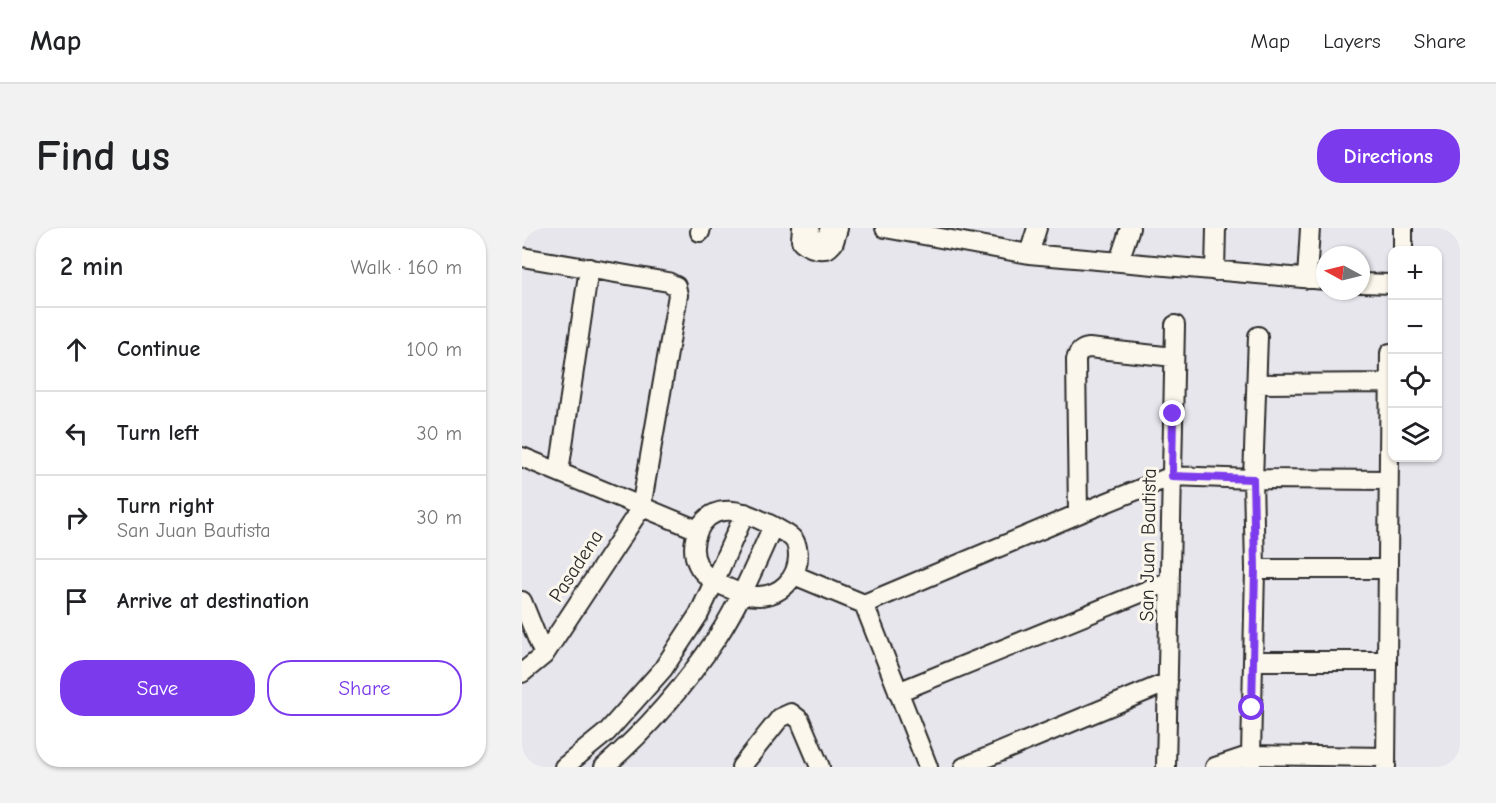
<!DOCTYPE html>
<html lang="en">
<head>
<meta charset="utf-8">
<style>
  body { margin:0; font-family:"Comic Neue",sans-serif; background:#f2f2f2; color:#202124 }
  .controls { position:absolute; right:18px; top:18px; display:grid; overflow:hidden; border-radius:12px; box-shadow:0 2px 4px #0004 }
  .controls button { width:54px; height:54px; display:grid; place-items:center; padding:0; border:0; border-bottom:2px solid #e0e0e0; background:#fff; color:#202124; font:30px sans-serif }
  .compass { position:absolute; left:794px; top:18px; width:54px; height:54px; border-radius:50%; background:#fff; box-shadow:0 2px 4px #0004; rotate:277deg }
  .stop { position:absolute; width:18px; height:18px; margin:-14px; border:4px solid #7c3aed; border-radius:50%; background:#fff }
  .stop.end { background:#7c3aed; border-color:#fff; box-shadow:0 2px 6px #0008 }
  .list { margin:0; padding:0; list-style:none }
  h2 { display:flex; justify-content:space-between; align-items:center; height:78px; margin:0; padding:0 24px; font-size:26px }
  h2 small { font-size:20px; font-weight:400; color:#757577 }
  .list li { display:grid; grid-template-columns:39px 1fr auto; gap:18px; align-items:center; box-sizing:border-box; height:84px; padding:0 24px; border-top:2px solid #e0e0e0 }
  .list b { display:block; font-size:22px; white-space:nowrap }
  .list p { margin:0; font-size:20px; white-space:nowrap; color:#757577 }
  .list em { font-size:20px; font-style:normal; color:#757577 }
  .actions { display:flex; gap:12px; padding:18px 24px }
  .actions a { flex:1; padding:14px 0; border:2px solid #7c3aed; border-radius:24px; text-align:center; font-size:21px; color:#7c3aed }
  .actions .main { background:#7c3aed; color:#fff }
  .icon { flex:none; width:33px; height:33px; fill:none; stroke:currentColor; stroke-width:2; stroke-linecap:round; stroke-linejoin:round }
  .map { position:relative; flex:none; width:938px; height:539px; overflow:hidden; border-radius:24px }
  header { display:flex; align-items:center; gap:36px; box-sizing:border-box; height:84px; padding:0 30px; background:#fff; border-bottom:2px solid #e0e0e0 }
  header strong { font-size:28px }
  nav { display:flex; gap:33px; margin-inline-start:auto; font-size:21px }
  .intro { display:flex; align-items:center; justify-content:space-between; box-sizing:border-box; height:144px; padding:0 36px }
  h1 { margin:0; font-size:42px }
  .button { padding:15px 27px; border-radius:24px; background:#7c3aed; color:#fff; font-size:21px; font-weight:700 }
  main { display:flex; gap:36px; padding:0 36px }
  aside { flex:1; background:#fff; border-radius:24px; box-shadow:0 2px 4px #0004 }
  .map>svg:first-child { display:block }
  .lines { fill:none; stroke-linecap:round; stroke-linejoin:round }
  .street-casing { stroke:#2b2b2b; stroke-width:22 }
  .secondary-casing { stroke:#2b2b2b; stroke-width:30 }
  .street { stroke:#fbf7ec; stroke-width:18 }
  .secondary { stroke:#fbf7ec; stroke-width:26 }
  .route { stroke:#7c3aed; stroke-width:8 }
  .labels { text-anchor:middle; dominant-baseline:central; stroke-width:6; stroke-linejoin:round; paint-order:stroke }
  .street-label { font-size:20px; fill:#2b2b2b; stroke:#fbf7ec }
</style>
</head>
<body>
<header>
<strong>Map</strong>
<nav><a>Map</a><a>Layers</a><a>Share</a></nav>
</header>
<div class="intro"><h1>Find us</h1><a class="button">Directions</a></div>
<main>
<aside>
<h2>2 min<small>Walk · 160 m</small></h2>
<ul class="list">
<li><svg class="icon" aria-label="ahead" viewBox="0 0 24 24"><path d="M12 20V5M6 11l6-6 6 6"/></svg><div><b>Continue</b></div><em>100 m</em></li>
<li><svg class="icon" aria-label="left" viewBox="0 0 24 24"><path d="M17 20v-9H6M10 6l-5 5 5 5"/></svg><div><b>Turn left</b></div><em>30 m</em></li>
<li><svg class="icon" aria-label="right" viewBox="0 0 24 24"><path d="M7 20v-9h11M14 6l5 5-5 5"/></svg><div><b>Turn right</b><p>San Juan Bautista</p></div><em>30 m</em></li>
<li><svg class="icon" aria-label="arrive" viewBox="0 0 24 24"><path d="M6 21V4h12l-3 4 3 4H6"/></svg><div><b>Arrive at destination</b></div></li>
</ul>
<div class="actions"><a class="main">Save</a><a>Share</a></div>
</aside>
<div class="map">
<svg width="938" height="539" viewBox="0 0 938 539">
  <rect width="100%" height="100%" fill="#e8e6ed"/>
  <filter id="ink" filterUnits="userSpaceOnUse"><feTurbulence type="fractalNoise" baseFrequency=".0167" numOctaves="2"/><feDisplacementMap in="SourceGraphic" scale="12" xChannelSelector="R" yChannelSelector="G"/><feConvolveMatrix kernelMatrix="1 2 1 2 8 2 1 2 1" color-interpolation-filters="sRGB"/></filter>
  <g filter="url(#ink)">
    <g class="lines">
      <g class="street-casing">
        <path id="street" d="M363 0 507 26 803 52
          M178 4 179 0
          M881 22V0
          M507 26 515 0
          M0 29 146 54 154 58 156 67 119 280 22 427 0 445
          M597 33 608 0
          M693 43 694 0
          M785 51 788 0
          M839 55 870 56
          M734 156 868 155
          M0 229 176 302
          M37 244 67 40
          M223 285 192 354C207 360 220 368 237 368 259 367 275 351 276 329 276 323 275 315 271 311 267 306 257 302 251 298
          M556 286 554 132C556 124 559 121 567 120L652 129
          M733 341H866
          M272 347 342 376 556 286 650 248 731 251 866 252
          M0 373 22 427
          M342 376 406 539
          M731 433H865
          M376 464 648 353
          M729 537V527L864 529
          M42 539 85 504 141 441 177 386 192 354C186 349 179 344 176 337 165 316 178 285 202 283 220 281 236 291 251 298 234 335 218 374 196 408 164 456 126 501 82 539
          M219 539 258 490 269 485 278 492 298 539
          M442 539 646 454
          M644 539 653 97
          M693 539 729 527 733 341 731 251 736 108
          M864 539 868 125"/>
      </g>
      <g class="secondary-casing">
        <path id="secondary" d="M284 0 283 11C289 16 297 18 304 17L308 13 312 0"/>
      </g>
      <use href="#street" class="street"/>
      <use href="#secondary" class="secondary"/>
    </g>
  </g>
  <g class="lines" filter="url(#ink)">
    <path class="route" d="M651 186 650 248 731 251 733 340 730 480"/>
  </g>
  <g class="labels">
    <g class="street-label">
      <text transform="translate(626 317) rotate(-89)">San Juan Bautista</text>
      <text transform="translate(54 338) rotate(-57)">Pasadena</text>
    </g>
  </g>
</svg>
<div class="controls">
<button>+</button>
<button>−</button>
<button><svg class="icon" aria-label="locate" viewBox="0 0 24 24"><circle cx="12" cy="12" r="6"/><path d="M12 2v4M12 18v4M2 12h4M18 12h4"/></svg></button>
<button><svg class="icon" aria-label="layers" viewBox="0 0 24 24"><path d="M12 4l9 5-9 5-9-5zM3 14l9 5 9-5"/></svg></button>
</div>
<svg class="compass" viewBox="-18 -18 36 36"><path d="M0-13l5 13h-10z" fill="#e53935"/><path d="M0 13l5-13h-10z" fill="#757577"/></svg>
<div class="stop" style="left:730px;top:480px"></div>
<div class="stop end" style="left:651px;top:186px"></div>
</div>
</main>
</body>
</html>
